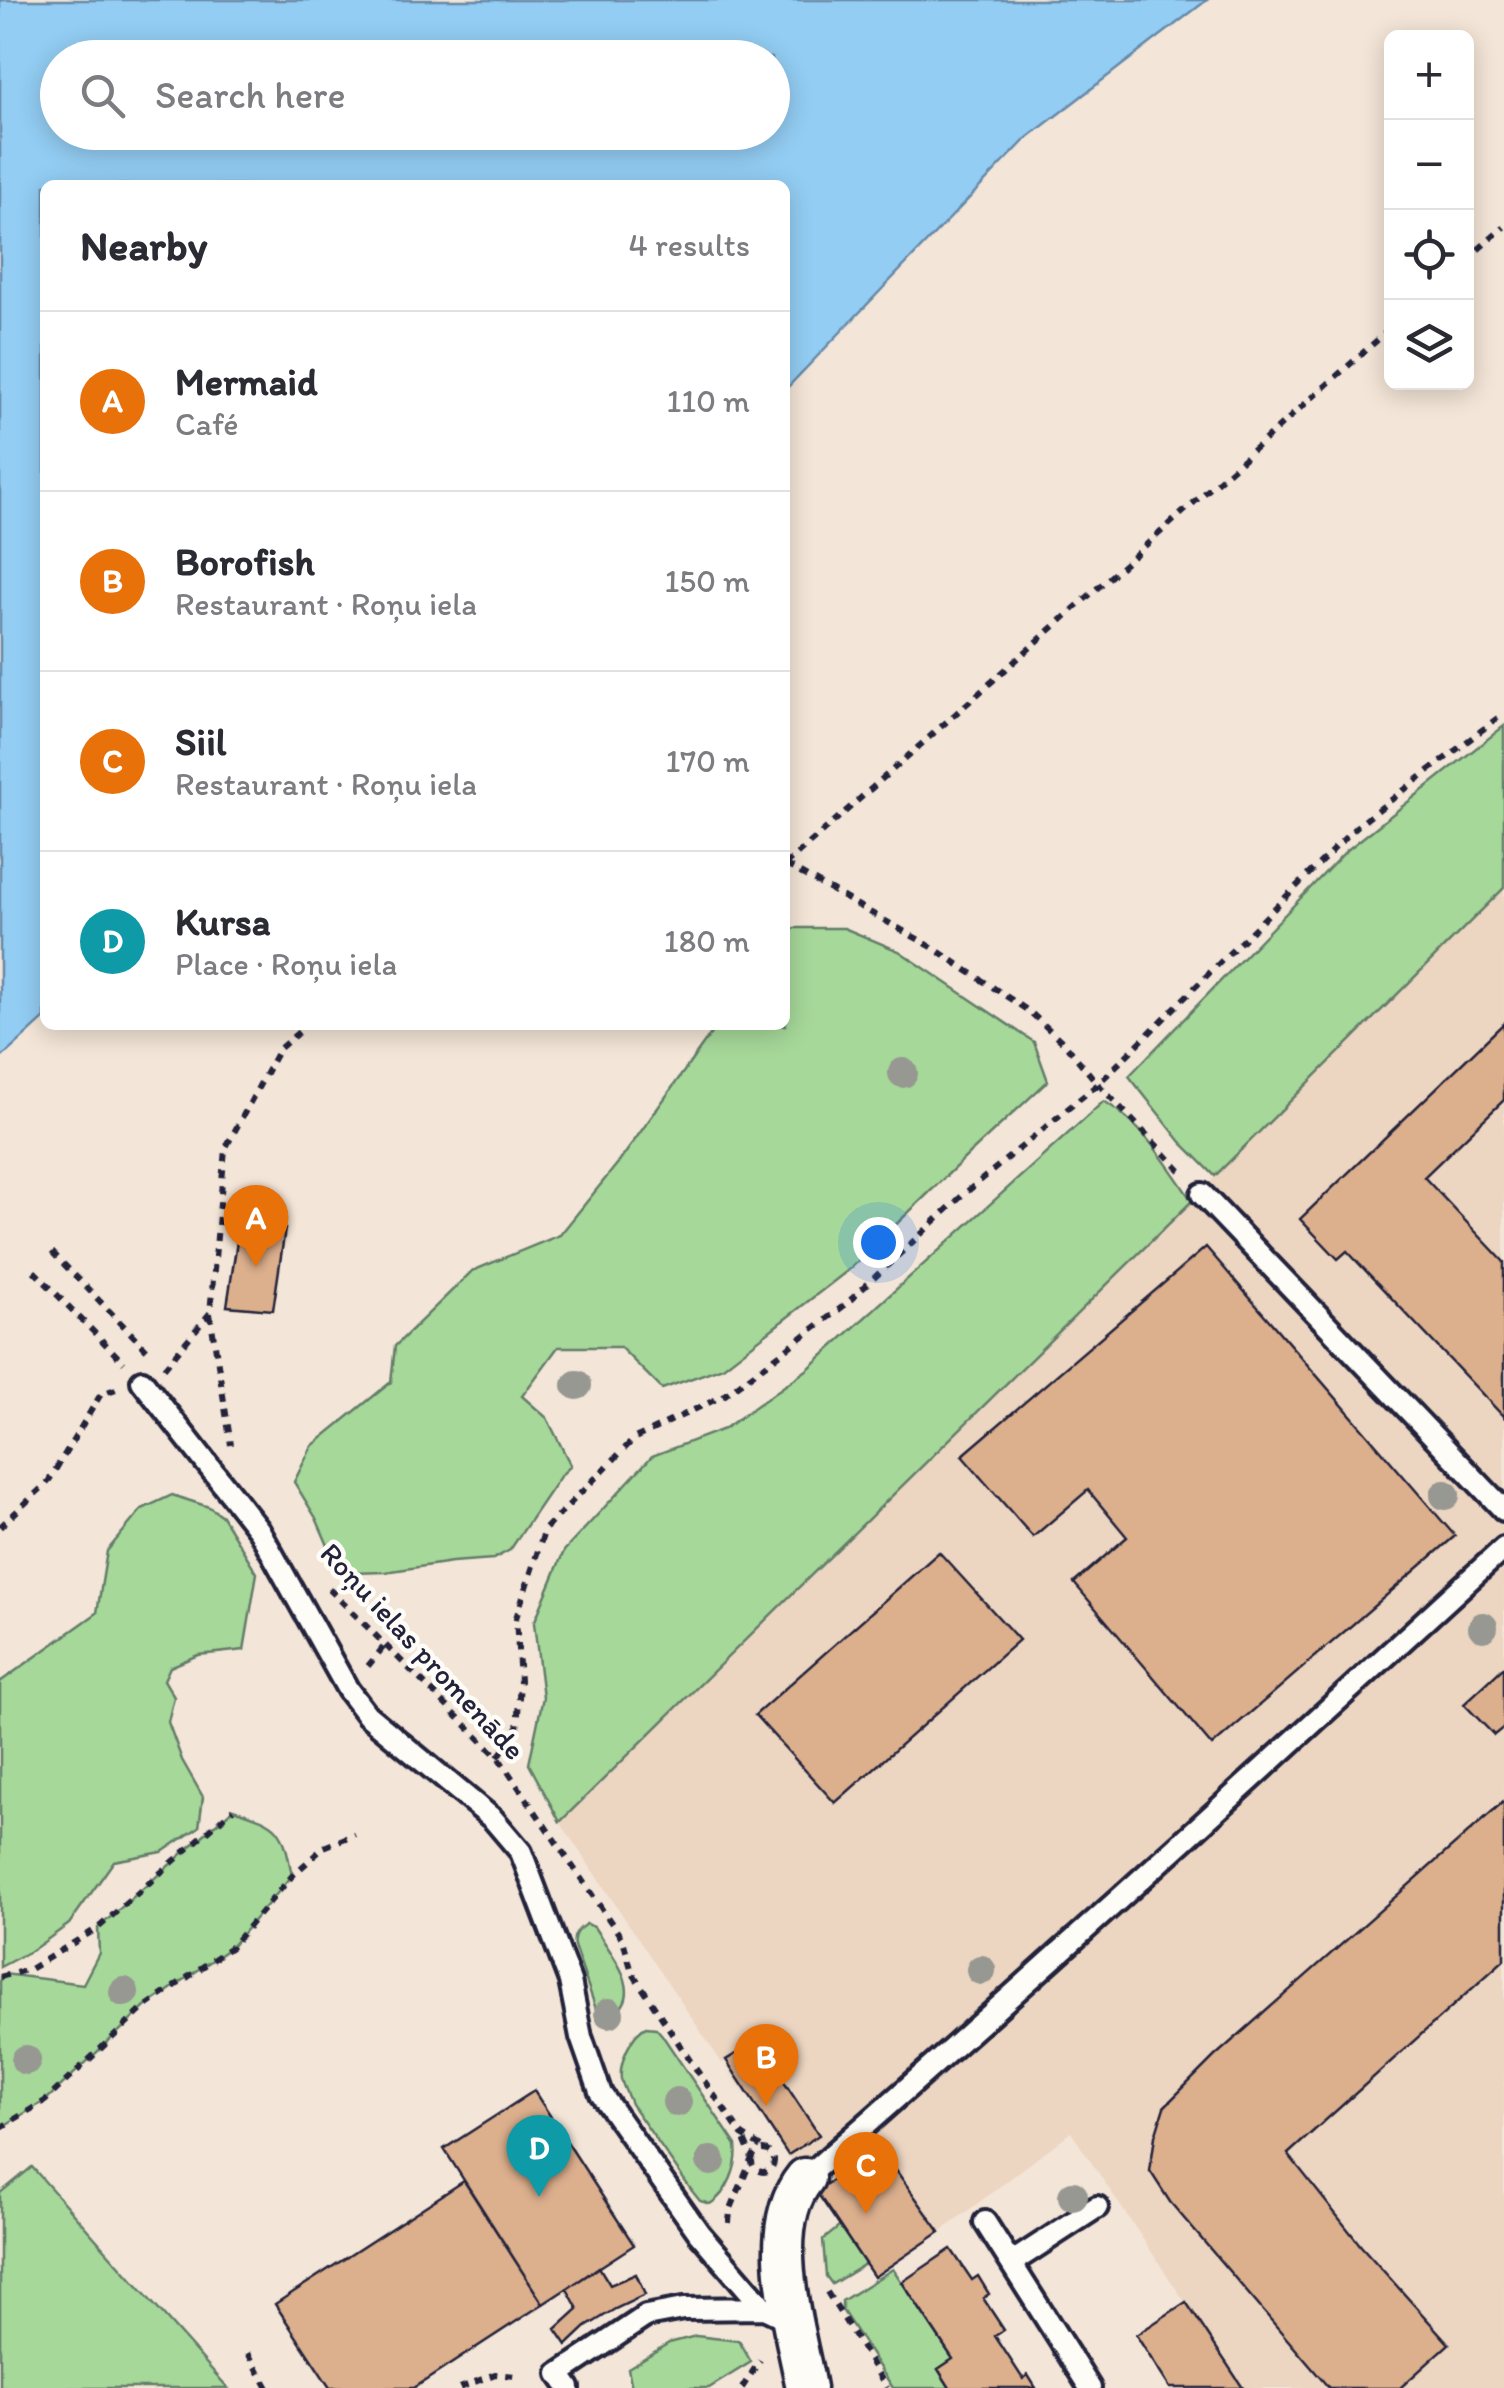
<!DOCTYPE html>
<html lang="en">
<head>
<meta charset="utf-8">
<style>
  body { margin:0; font-family:Itim,sans-serif; background:#f2f2f3; color:#2b2b33 }
  .controls { position:absolute; right:30px; top:30px; display:grid; overflow:hidden; border-radius:15px; box-shadow:0 5px 25px #0003 }
  .controls button { width:90px; height:90px; display:grid; place-items:center; padding:0; border:0; border-bottom:2px solid #e1e1e2; background:#fff; color:#2b2b33; font:50px sans-serif }
  .you { position:absolute; left:878px; top:1242px; width:35px; height:35px; margin:-25px; border:8px solid #fff; border-radius:50%; background:#1a73e8; box-shadow:0 0 0 15px #1a73e833 }
  .badge { display:grid; place-items:center; width:65px; height:65px; border-radius:50%; background:#0f766e; color:#fff; font-size:32px; font-weight:700 }
  .pin { position:absolute; translate:-50% -82px; filter:drop-shadow(0 2px 5px #0008) }
  .pin::after { content:''; position:absolute; top:52px; width:35px; height:30px; background:inherit; clip-path:polygon(0 0,100% 0,50% 100%) }
  .list { margin:0; padding:0; list-style:none }
  h2 { display:flex; justify-content:space-between; align-items:center; height:130px; margin:0; padding:0 40px; font-size:42px }
  h2 small { font-size:32px; font-weight:400; color:#7c7c81 }
  .list li { display:grid; grid-template-columns:65px 1fr auto; gap:30px; align-items:center; box-sizing:border-box; height:180px; padding:0 40px; border-top:2px solid #e1e1e2 }
  .list b { display:block; font-size:38px; white-space:nowrap }
  .list p { margin:0; font-size:32px; white-space:nowrap; color:#7c7c81 }
  .list em { font-size:32px; font-style:normal; color:#7c7c81 }
  .icon { flex:none; width:55px; height:55px; fill:none; stroke:currentColor; stroke-width:2; stroke-linecap:round; stroke-linejoin:round }
  .map { position:relative; flex:none; width:1504px; height:2388px; overflow:hidden }
  .search { position:absolute; background:#fff; box-shadow:0 5px 25px #0003; left:40px; top:40px; width:750px; height:110px; display:flex; align-items:center; gap:25px; box-sizing:border-box; padding:0 35px; border-radius:55px; color:#7c7c81; font-size:38px }
  .panel { position:absolute; background:#fff; box-shadow:0 5px 25px #0003; left:40px; top:180px; width:750px; height:850px; border-radius:15px }
  .map>svg:first-child { display:block }
  .built { fill:#ecd5c1 }
  .green { fill:#a6d899; stroke:#647d6a; stroke-width:2.5 }
  .water { fill:#93cdf3; stroke:#6689a9; stroke-width:2.5; fill-rule:evenodd }
  .building { fill:#dcaf8d; stroke:#22223b; stroke-width:2.5 }
  .lines { fill:none; stroke-linecap:round; stroke-linejoin:round }
  .lane-casing { stroke:#22223b; stroke-width:28 }
  .street-casing { stroke:#22223b; stroke-width:45 }
  .path { stroke:#22223b; stroke-width:6; stroke-dasharray:8 8; stroke-linecap:butt }
  .lane { stroke:#fdfcf7; stroke-width:20 }
  .street { stroke:#fdfcf7; stroke-width:38 }
  .tree { fill:#969891 }
  .labels { text-anchor:middle; dominant-baseline:central; stroke-width:9; stroke-linejoin:round; paint-order:stroke }
  .street-label { font-size:30px; fill:#22223b; stroke:#fdfcf7 }
</style>
</head>
<body>
<div class="map">
<svg width="1504" height="2388" viewBox="0 0 1504 2388">
  <rect width="100%" height="100%" fill="#f3e5d7"/>
  <filter id="ink" filterUnits="userSpaceOnUse"><feTurbulence type="fractalNoise" baseFrequency=".01" numOctaves="2"/><feDisplacementMap in="SourceGraphic" scale="20" xChannelSelector="R" yChannelSelector="G"/><feConvolveMatrix kernelMatrix="1 2 1 2 8 2 1 2 1" color-interpolation-filters="sRGB"/></filter>
  <g filter="url(#ink)">
    <path class="built" d="M1504 888V2388H1243L1071 2132 940 2232 874 2277 816 2191 788 2155 818 2135 757 2041 722 2063 560 1822 1192 1201 1202 1194 1215 1176Z"/>
    <path class="green" d="M1504 726V888L1215 1176 1181 1142 1129 1076 1346 851Z
      M794 928H844L899 951 1034 1042 1048 1081 970 1153 851 1268 723 1367 662 1389 620 1347H558L522 1396 547 1418 571 1466 561 1475 510 1550 493 1559 452 1562 385 1572 352 1573 330 1550 316 1518 294 1482 312 1446 391 1382 395 1346 472 1271 560 1235 622 1158 717 1025H785V940Z
      M1104 1101C1143 1125 1167 1164 1192 1201L560 1822 529 1764 543 1697 534 1623 564 1551 652 1456 724 1429 808 1369Z
      M172 1495 209 1507 222 1516 257 1573 244 1650 198 1655 170 1667 164 1680 174 1697 168 1722 182 1760 203 1797 199 1827 162 1852 114 1861 69 1924 34 1949 0 1967V1682L97 1613 107 1551 142 1509Z
      M233 1809C281 1824 283 1827 292 1876L231 1947 145 2007 45 2101 0 2128V1977L4 1974 83 1984 99 1953 98 1928Z
      M586 1924 594 1927C609 1951 649 1995 611 2015L596 2009 574 1946C572 1935 577 1930 586 1924Z
      M646 2027 656 2028 662 2035 736 2145C739 2166 727 2194 710 2204L700 2201 692 2191 631 2104C628 2096 623 2087 621 2079 619 2063 631 2034 646 2027Z
      M32 2167 228 2388H0V2193Z
      M840 2226 865 2264 832 2284 826 2276 823 2240Z
      M893 2269 953 2359 938 2369 950 2388H893L842 2310V2301Z
      M696 2336 739 2341 751 2362 709 2388H632L628 2368 669 2343Z"/>
    <path class="water" d="M0 0H1207L1027 138 785 390V185H45V1018L0 1059ZM58 58H772V132H58Z"/>
    <path class="building" d="M1504 1023V1100L1424 1177 1504 1262V1417L1347 1251 1338 1259 1300 1219Z
      M240 1222 285 1229 273 1310 227 1306Z
      M1206 1247 1455 1536 1212 1746 1074 1583 1127 1537 1088 1490 1033 1537 962 1456Z
      M939 1552 1019 1640 835 1803 755 1715Z
      M1504 1667V1727L1494 1735 1464 1704Z
      M1504 1801V1960L1288 2154 1361 2246 1449 2344 1400 2388H1329L1170 2202 1150 2171 1155 2136 1164 2107 1215 2056Z
      M757 2041 819 2135 788 2155 726 2060Z
      M534 2091 634 2245 543 2304 444 2149Z
      M880 2148 940 2232 874 2277 816 2191Z
      M464 2181 543 2304 414 2388H330L275 2304Z
      M951 2249 972 2280 978 2276 989 2294 983 2298 1004 2330 995 2336 1023 2379 1028 2375 1036 2388H950L938 2369 953 2359 902 2282Z
      M599 2267 610 2285 636 2274 645 2295 615 2309 586 2327 567 2345 556 2329 578 2309 567 2289Z
      M1186 2302 1243 2388H1170L1136 2335Z"/>
    <g class="lines">
      <g class="lane-casing">
        <path id="lane" d="M1202 1194 1504 1510
          M142 1381 259 1530 348 1690 367 1715 493 1819 521 1852 570 1981 581 2037 601 2094 699 2233 764 2308 793 2322
          M805 2178C1041 1972 1273 1760 1504 1548
          M985 2222 1011 2263
          M569 2388 559 2374 646 2316 683 2309 764 2308
          M1090 2388 1011 2263 1097 2207"/>
      </g>
      <g class="street-casing">
        <path id="street" d="M805 2178C763 2229 795 2328 806 2388"/>
      </g>
      <path class="path" d="M1466 260 1504 227
        M785 865 1392 327
        M786 865 932 947 1030 1012 1065 1044 1098 1084 1184 1174
        M52 1252 150 1353
        M34 1271 124 1363
        M210 1314 231 1445
        M164 1368 210 1313 225 1149 279 1049 307 1025
        M0 1527 48 1482 101 1394 116 1389
        M329 1589 498 1757 623 1940 632 1972 689 2059 742 2135 766 2150
        M368 1666 386 1644
        M498 1757 517 1731 520 1681 516 1618 545 1529 635 1438 725 1395 845 1305 964 1194 1098 1084 1356 827 1504 713
        M0 1977 30 1969 98 1928 233 1809
        M0 2128 45 2101 145 2007 231 1947 292 1876 324 1847 355 1834
        M752 2161a11 11 0 1 1 22 0a11 11 0 1 1-22 0Z
        M729 2223 730 2211 752 2158 743 2137
        M827 2292 887 2388
        M248 2353 268 2388
        M460 2388 495 2374 517 2376
        M742 2388 760 2360"/>
      <use href="#lane" class="lane"/>
      <use href="#street" class="street"/>
    </g>
    <g class="tree">
      <circle cx="903" cy="1073" r="15"/>
      <circle cx="577" cy="1385" r="15"/>
      <circle cx="1445" cy="1495" r="15"/>
      <circle cx="1483" cy="1627" r="15"/>
      <circle cx="981" cy="1970" r="15"/>
      <circle cx="124" cy="1992" r="15"/>
      <circle cx="609" cy="2013" r="15"/>
      <circle cx="26" cy="2060" r="15"/>
      <circle cx="677" cy="2102" r="15"/>
      <circle cx="711" cy="2161" r="15"/>
      <circle cx="1073" cy="2196" r="15"/>
    </g>
  </g>
  <g class="labels">
    <g class="street-label">
      <text transform="translate(423 1651) rotate(47)">Roņu ielas promenāde</text>
    </g>
  </g>
</svg>
<div class="controls">
<button>+</button>
<button>−</button>
<button><svg class="icon" aria-label="locate" viewBox="0 0 24 24"><circle cx="12" cy="12" r="6"/><path d="M12 2v4M12 18v4M2 12h4M18 12h4"/></svg></button>
<button><svg class="icon" aria-label="layers" viewBox="0 0 24 24"><path d="M12 4l9 5-9 5-9-5zM3 14l9 5 9-5"/></svg></button>
</div>
<div class="you"></div>
<div class="pin badge" style="left:256px;top:1267px;background:#e8710a">A</div>
<div class="pin badge" style="left:766px;top:2106px;background:#e8710a">B</div>
<div class="pin badge" style="left:866px;top:2214px;background:#e8710a">C</div>
<div class="pin badge" style="left:539px;top:2197px;background:#0f9aa8">D</div>
<div class="search"><svg class="icon" aria-label="search" viewBox="0 0 24 24"><circle cx="10" cy="10" r="6"/><path d="M15 15l6 6"/></svg>Search here</div>
<section class="panel">
<h2>Nearby<small>4 results</small></h2>
<ul class="list">
<li><span class="badge" style="background:#e8710a">A</span><div><b>Mermaid</b><p>Café</p></div><em>110 m</em></li>
<li><span class="badge" style="background:#e8710a">B</span><div><b>Borofish</b><p>Restaurant · Roņu iela</p></div><em>150 m</em></li>
<li><span class="badge" style="background:#e8710a">C</span><div><b>Siil</b><p>Restaurant · Roņu iela</p></div><em>170 m</em></li>
<li><span class="badge" style="background:#0f9aa8">D</span><div><b>Kursa</b><p>Place · Roņu iela</p></div><em>180 m</em></li>
</ul>
</section>
</div>
</body>
</html>
